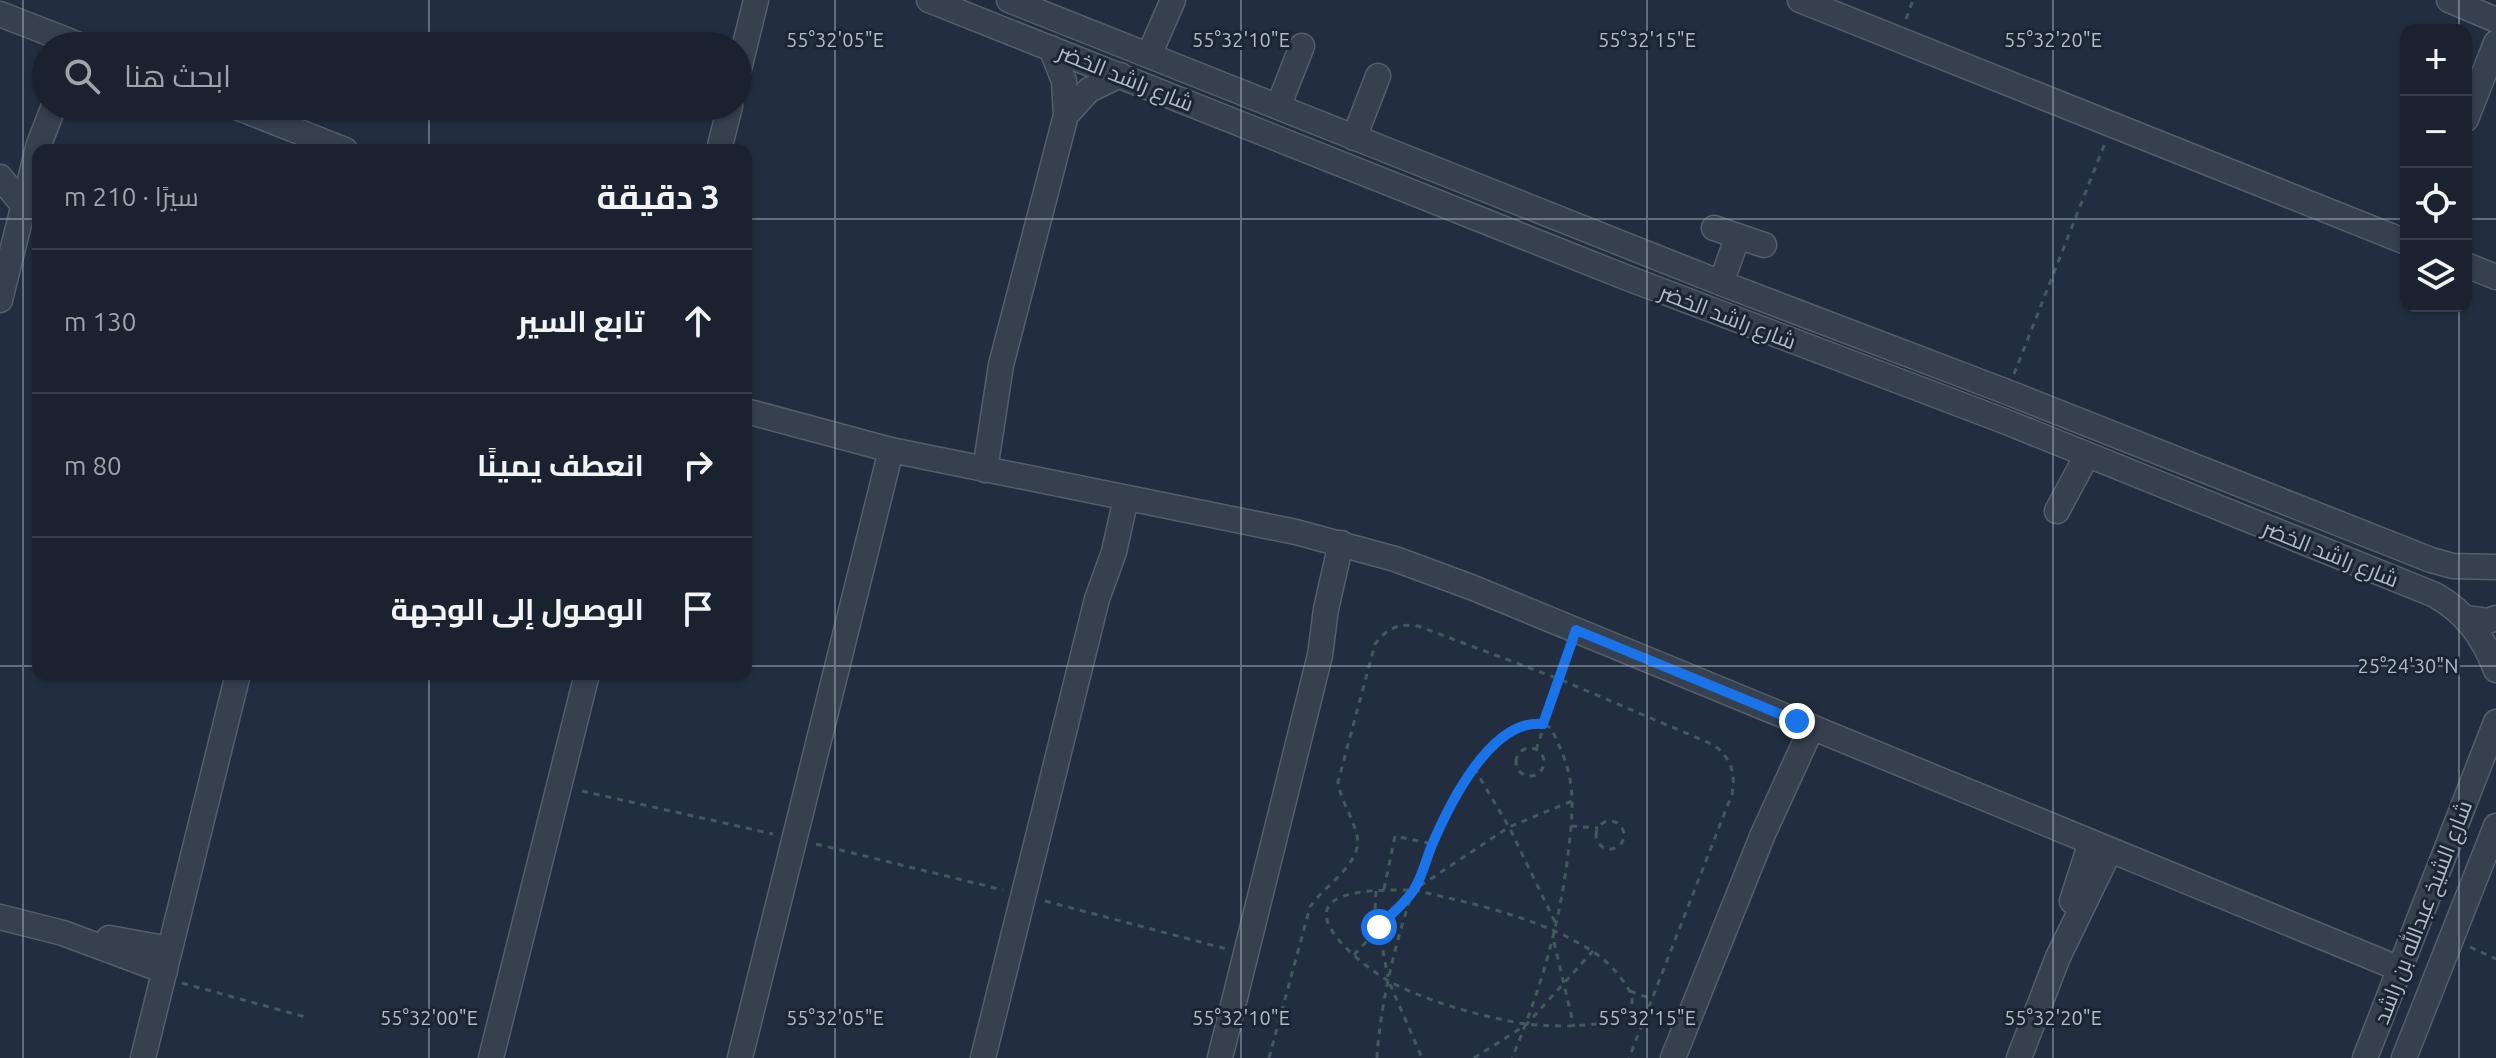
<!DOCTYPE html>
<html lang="ar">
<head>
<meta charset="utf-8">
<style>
  body { margin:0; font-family:Ubuntu,Cairo,sans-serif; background:#272f3b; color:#f1f3f6; direction:rtl }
  .controls { position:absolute; right:24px; top:24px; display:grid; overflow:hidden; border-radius:16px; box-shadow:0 2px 6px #0004 }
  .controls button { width:72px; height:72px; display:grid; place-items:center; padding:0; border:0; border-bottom:2px solid #383f4b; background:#1a222f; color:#f1f3f6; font:40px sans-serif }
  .stop { position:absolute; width:24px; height:24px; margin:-18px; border:6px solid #1a73e8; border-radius:50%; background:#fff }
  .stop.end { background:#1a73e8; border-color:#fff; box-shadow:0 2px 8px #0008 }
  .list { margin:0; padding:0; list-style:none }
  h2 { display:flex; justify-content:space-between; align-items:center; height:104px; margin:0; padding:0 32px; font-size:34px }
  h2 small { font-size:26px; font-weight:400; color:#9fa4aa }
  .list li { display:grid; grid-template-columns:52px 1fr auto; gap:24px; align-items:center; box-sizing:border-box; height:144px; padding:0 32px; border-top:2px solid #383f4b }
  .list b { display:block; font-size:30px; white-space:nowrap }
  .list em { font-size:26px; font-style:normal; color:#9fa4aa }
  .icon { flex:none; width:44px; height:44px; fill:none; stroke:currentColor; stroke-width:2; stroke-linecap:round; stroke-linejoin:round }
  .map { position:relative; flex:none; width:2496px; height:1058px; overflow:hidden; direction:ltr }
  .search { position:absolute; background:#1a222f; box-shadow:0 2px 6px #0004; left:32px; top:32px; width:720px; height:88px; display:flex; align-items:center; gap:20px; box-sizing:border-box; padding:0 28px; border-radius:44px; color:#9fa4aa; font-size:30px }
  .panel { position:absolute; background:#1a222f; box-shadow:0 2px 6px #0004; left:32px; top:144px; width:720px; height:536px; border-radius:16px; direction:rtl }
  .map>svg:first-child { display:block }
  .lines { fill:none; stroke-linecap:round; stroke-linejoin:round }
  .minor-casing { stroke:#545e6d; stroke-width:27 }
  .path { stroke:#42595d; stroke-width:3; stroke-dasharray:6 6; stroke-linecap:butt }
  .minor { stroke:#36404f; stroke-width:24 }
  .route { stroke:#1a73e8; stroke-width:10 }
  .ticks { fill:none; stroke:#b2bbca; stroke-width:2; stroke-opacity:0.45 }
  .labels { text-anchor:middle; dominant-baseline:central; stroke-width:6; stroke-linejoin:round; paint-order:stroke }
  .street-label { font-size:22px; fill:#b2bbca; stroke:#1b2534 }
  .ticks-label { font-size:20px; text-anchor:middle; fill:#b2bbca; stroke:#1b2534; stroke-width:6; stroke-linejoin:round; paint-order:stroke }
</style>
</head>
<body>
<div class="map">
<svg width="2496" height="1058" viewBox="0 0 2496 1058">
  <rect width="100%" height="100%" fill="#222e3f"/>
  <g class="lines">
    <g class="minor-casing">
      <path id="minor" d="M929 0 1625 277 2004 421 2435 595C2466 613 2483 636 2496 670
        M1009 0 1721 283 2007 392 2431 560 2453 566 2496 567
        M1800 0 2406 242
        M2449 0 2496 20
        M0 14 82 46
        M1149 55 1173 0
        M738 73 756 0
        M234 106 345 150
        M1278 107 1302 46
        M1066 115 1089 90 1120 75
        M2466 119 2496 43
        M1354 138 1378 76
        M719 150 730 106
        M0 177 24 206
        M1714 228 1764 245
        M2466 265 2496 277
        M1721 283 1738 236
        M0 300 39 144 54 106
        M746 411 891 450 1296 532 1395 559 1471 587 2400 969
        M985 470 1001 365 1066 115 1064 81 1051 48
        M2057 511 2087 455
        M2467 618 2488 621 2496 618
        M2072 901 2091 842
        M0 917 63 933 165 971
        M109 938 170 949
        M143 1058 238 674
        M491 1058 587 674
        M740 1058 891 450
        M983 1058 1097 599 1114 552 1126 498
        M1220 1058 1320 655 1326 609 1341 543
        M1673 1058 1763 834 1812 727
        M2019 1058 2058 957 2110 850
        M2365 1058 2496 722
        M2404 1058 2496 826"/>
    </g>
    <path class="path" d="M1906 19 1913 0
      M2014 374 2105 143
      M1516 762a14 14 0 1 1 28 0a14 14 0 1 1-28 0Z
      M1536 750 1569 651
      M1474 768 1509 827 1557 926
      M582 791 773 834
      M1596 835a14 14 0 1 1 28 0a14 14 0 1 1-28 0Z
      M1571 826 1598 828
      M816 844 1003 890
      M1384 889 1395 836 1432 844
      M1414 890C1474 904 1539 917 1592 951 1606 960 1617 972 1626 985 1661 1036 1536 1027 1514 1022 1472 1014 1431 1002 1392 983 1373 973 1294 916 1341 897 1364 889 1391 890 1414 890Z
      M1376 891 1375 910 1388 977
      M1045 901 1227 949
      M1554 942 1574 1027
      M2470 947 2496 959
      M1354 955 1414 890 1509 827 1572 801
      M182 983 309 1018
      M1390 984 1422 1058
      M1630 991 1652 999
      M1269 1058 1310 907C1324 885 1363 864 1357 836 1353 817 1341 802 1338 782L1375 644C1387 628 1399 623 1418 626L1559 679 1714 745C1731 759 1736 772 1732 794L1629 1058
      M1377 1058C1382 968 1430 798 1502 740 1516 728 1533 718 1551 728 1558 743 1565 757 1569 774 1574 797 1572 822 1569 846 1561 921 1541 989 1512 1058
      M1474 1058 1526 1025 1593 951"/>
    <use href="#minor" class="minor"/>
  </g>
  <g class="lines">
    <path class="route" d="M1379 927C1390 915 1404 904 1413 891 1422 878 1426 859 1432 845 1449 805 1491 718 1543 724L1576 630 1797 721"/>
  </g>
  <path class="ticks" d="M23 0V1058M429 0V46M835 0V1058M1241 0V1058M1647 0V1058M2053 0V1058M2459 0V30M429 106V150M0 219H38M746 219H2406M2466 219H2496M2459 306V1058M0 666H38M746 666H2496M429 674V1058"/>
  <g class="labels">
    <g class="street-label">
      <text transform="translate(1126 77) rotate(22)">شارع راشد الخضر</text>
      <text transform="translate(1728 316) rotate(21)">شارع راشد الخضر</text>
      <text transform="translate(2331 553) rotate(22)">شارع راشد الخضر</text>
      <text transform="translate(2422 912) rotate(-69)">شارع الشيخ عبدالله بن راشد</text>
    </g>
  </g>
  <g class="ticks-label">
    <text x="835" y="47">55°32'05"E</text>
    <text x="1241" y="47">55°32'10"E</text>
    <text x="1647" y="47">55°32'15"E</text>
    <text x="2053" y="47">55°32'20"E</text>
    <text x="2408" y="673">25°24'30"N</text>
    <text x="429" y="1025">55°32'00"E</text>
    <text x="835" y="1025">55°32'05"E</text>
    <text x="1241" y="1025">55°32'10"E</text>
    <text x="1647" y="1025">55°32'15"E</text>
    <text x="2053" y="1025">55°32'20"E</text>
  </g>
</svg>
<div class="controls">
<button>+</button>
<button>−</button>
<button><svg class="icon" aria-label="locate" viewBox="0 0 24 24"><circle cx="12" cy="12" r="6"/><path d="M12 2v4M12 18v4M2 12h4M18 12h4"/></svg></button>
<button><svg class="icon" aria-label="layers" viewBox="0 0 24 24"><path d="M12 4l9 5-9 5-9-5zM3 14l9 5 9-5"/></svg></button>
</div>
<div class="stop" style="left:1379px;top:927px"></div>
<div class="stop end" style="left:1797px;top:721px"></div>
<div class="search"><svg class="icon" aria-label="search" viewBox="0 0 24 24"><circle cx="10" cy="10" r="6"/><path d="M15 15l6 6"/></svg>ابحث هنا</div>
<section class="panel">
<h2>3 دقيقة<small>سيرًا · 210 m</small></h2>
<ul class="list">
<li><svg class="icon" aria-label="ahead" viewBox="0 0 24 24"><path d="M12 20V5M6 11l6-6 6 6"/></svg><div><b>تابع السير</b></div><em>130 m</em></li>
<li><svg class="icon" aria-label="right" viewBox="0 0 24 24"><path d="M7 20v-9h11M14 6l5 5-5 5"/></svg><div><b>انعطف يمينًا</b></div><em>80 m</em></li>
<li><svg class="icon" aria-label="arrive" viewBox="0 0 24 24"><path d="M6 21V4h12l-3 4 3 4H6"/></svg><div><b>الوصول إلى الوجهة</b></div></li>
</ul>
</section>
</div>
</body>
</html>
